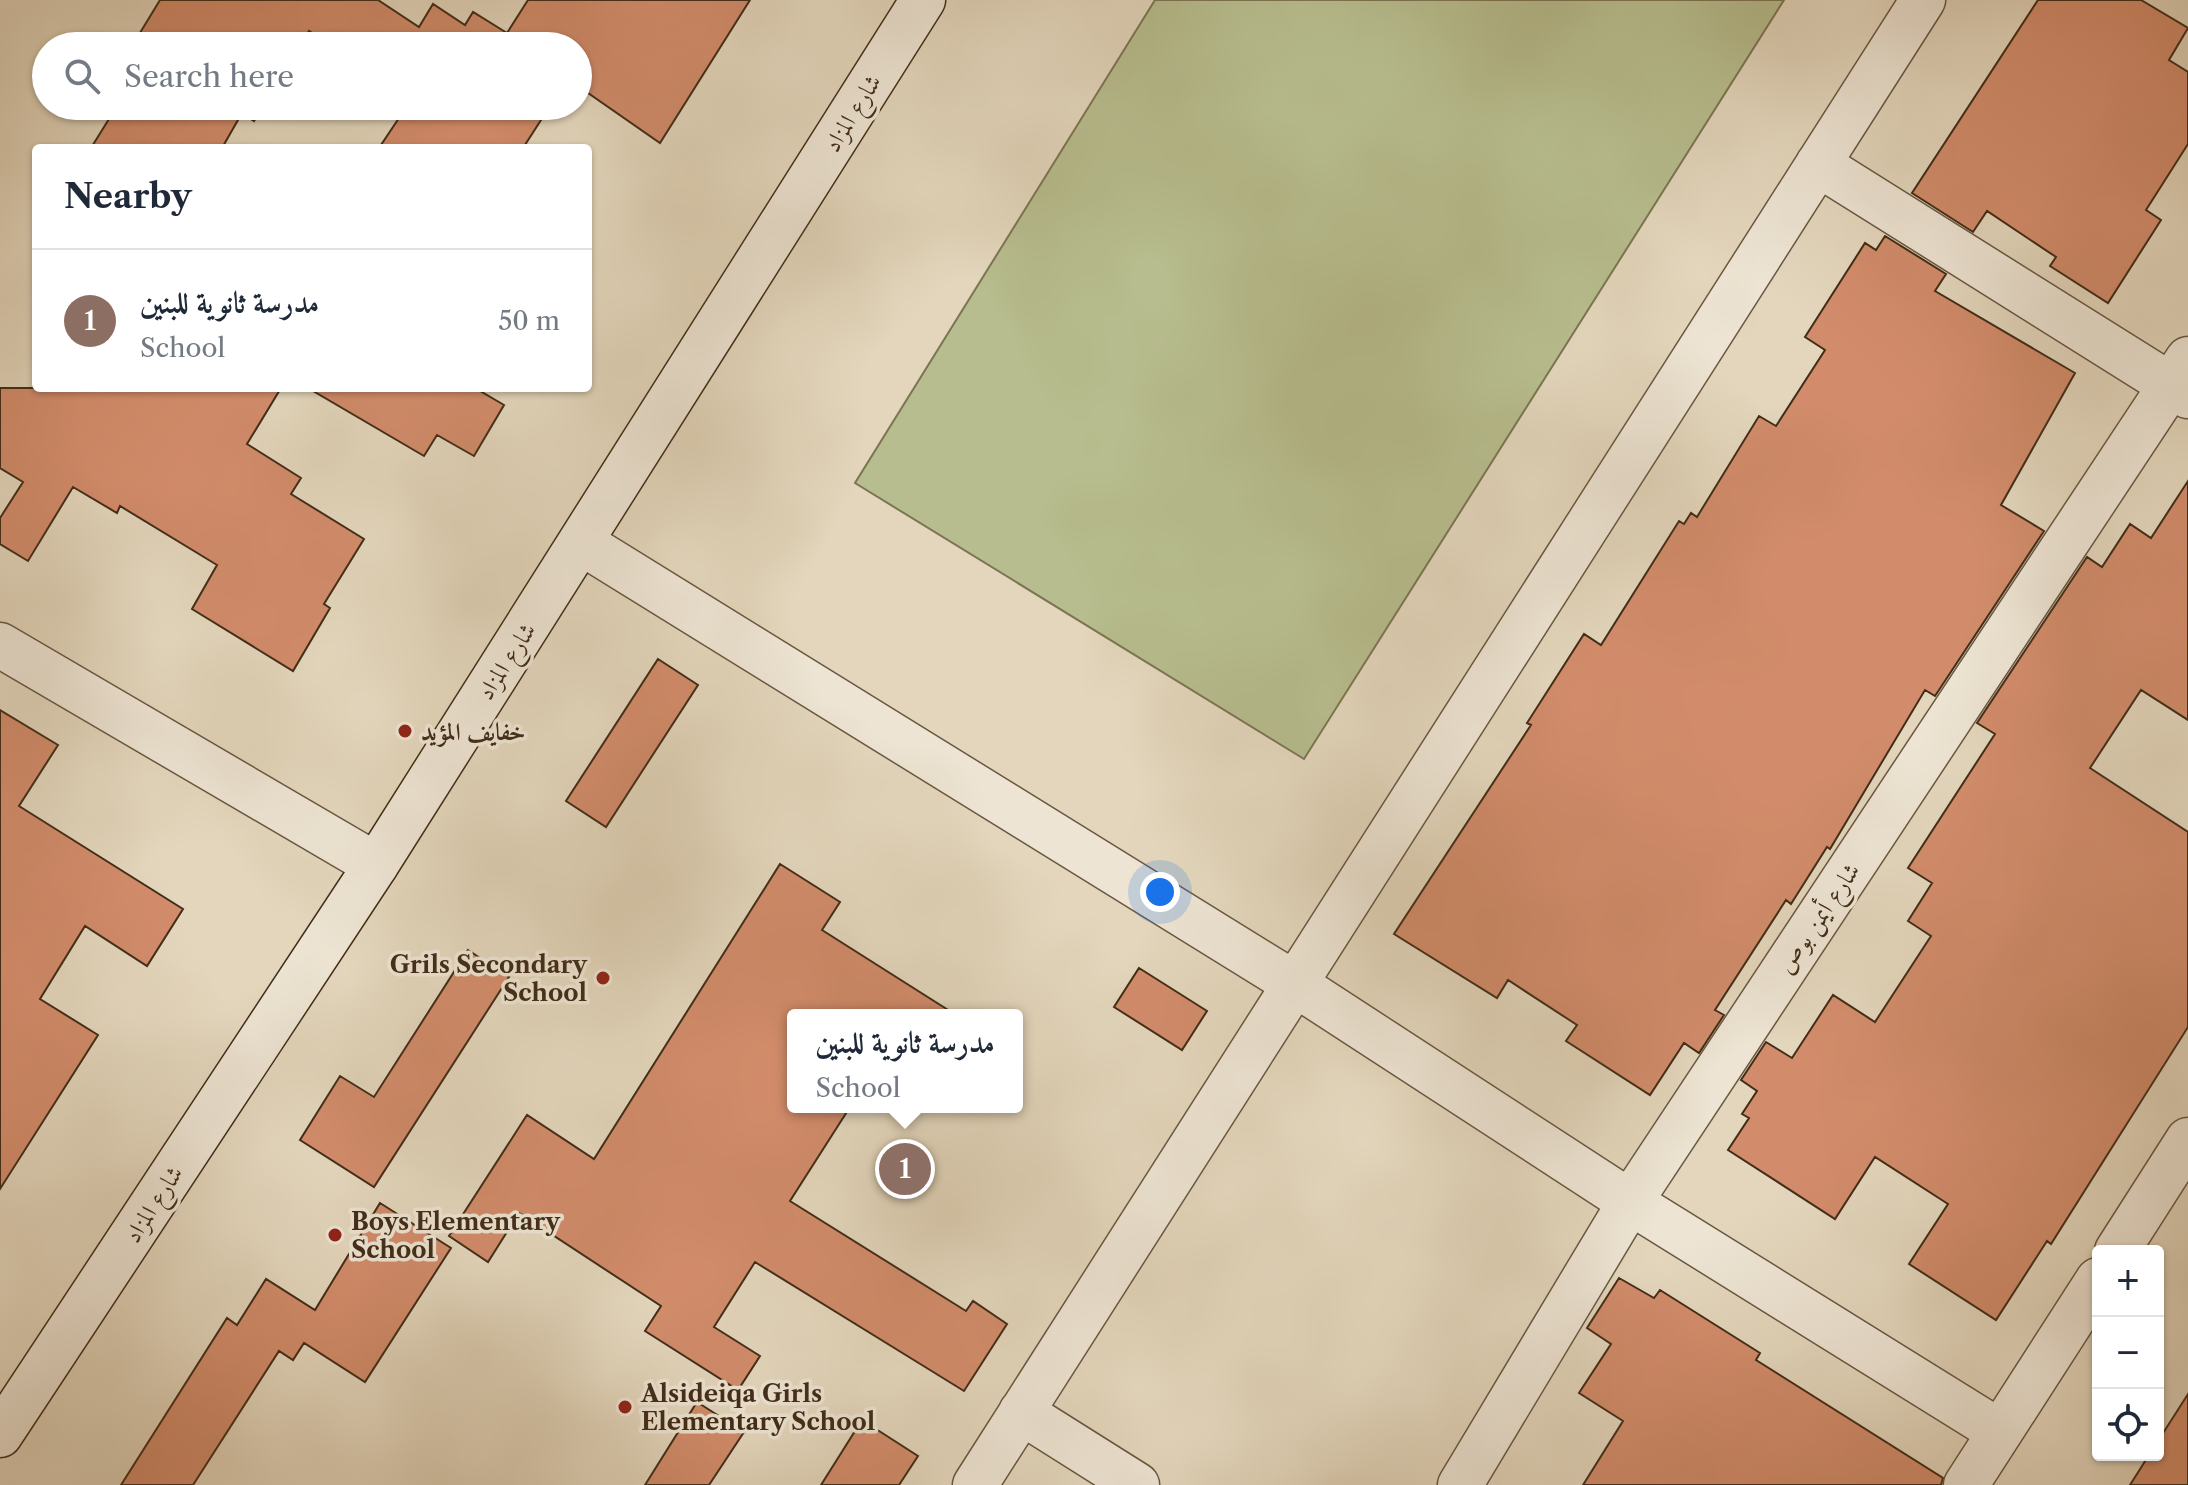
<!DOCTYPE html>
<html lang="en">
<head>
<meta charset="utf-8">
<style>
  body { margin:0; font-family:"Libre Caslon Text",Amiri,serif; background:#f6f6f7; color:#1f2937 }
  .controls { position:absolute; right:24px; bottom:24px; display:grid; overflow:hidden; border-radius:8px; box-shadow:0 2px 6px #0004 }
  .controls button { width:72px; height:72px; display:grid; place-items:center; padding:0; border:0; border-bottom:2px solid #e0e1e3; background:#fff; color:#1f2937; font:40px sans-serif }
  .you { position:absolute; left:1160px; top:892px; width:28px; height:28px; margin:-20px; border:6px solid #fff; border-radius:50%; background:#1a73e8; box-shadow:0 0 0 12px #1a73e833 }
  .badge { display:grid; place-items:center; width:52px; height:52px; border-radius:50%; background:#b45309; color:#fff; font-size:26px; font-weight:700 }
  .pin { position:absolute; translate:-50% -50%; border:4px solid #fff; box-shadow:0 2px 8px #0006 }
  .popup { position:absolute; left:787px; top:1009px; width:236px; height:104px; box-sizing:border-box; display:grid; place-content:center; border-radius:8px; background:#fff; filter:drop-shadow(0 2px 6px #0005); font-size:26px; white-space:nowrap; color:#747a83 }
  .popup b { font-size:30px; color:#1f2937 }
  .popup::after { content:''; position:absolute; left:50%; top:100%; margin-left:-16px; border:16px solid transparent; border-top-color:#fff }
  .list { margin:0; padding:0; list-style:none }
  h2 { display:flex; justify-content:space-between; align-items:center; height:104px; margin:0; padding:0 32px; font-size:34px }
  h2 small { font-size:26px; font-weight:400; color:#747a83 }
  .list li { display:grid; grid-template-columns:52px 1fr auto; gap:24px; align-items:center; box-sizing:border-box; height:144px; padding:0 32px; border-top:2px solid #e0e1e3 }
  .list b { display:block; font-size:30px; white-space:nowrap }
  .list p { margin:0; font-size:26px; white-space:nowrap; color:#747a83 }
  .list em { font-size:26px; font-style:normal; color:#747a83 }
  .icon { flex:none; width:44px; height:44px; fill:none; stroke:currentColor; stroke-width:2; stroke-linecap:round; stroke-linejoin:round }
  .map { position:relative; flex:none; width:2188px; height:1485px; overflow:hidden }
  .search { position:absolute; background:#fff; box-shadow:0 2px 6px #0004; left:32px; top:32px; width:560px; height:88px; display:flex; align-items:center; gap:20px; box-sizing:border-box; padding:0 28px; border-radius:44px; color:#747a83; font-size:30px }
  .panel { position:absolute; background:#fff; box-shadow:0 2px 6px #0004; left:32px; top:144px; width:560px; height:248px; border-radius:8px }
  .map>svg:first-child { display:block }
  .green { fill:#b7bd8e; stroke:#7c7553; stroke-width:2 }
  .building { fill:#d28c6b; stroke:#422d18; stroke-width:2 }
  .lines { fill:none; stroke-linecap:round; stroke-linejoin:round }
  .street-casing { stroke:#6a5741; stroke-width:47 }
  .secondary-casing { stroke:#422d18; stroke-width:47 }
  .street { stroke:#ede4d3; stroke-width:44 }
  .secondary { stroke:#ede4d3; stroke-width:44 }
  .poi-dot { fill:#8f2418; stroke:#ede4d3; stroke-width:3 }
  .labels { text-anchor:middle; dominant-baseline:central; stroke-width:7; stroke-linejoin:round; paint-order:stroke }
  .street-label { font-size:24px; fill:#422d18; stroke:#ede4d3 }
  .poi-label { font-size:24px; font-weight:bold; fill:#422d18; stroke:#ede4d3; text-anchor:start }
</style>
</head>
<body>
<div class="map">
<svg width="2188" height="1485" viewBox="0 0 2188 1485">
  <rect width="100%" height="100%" fill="#e3d6bc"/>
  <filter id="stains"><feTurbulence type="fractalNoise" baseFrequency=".0025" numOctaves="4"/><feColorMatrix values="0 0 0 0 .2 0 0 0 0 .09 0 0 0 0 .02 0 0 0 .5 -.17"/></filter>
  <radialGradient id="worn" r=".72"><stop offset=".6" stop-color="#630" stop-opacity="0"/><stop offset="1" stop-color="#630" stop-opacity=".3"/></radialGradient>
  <path class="green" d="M1155 0H1784L1304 759 855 483Z"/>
  <path class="building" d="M160 0H378L419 27 433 4 465 25 473 12 507 33 528 0H750L660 143 578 86V46H332L309 31 300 46H132Z
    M2038 0H2141L2188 28 2169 60 2188 72V144L2146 210 2161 220 2108 303 2050 266 2056 257 1987 211 1973 232 1912 193Z
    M117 106H264L254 121 242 113 222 148H91Z
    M407 106H550L523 148H379Z
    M1885 236 1946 274 1935 291 2075 373 2001 505 2044 531 1935 696 1925 690 1830 849 1827 847 1791 904 1786 900 1715 1010 1724 1015 1699 1053 1684 1043 1650 1095 1566 1041 1577 1025 1508 980 1497 998 1394 934 1531 725 1527 723 1584 634 1601 645 1679 521 1684 524 1691 513 1697 517 1759 416 1776 426 1825 350 1805 337 1865 243 1876 250Z
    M0 388H281L247 444 301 478 291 494 364 539 324 604 330 608 293 671 192 609 217 565 120 506 117 513 73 487 28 561 0 544V518L23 482 0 468Z
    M308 388H475L504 405 474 456 437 435 424 456Z
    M2188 481V720L2141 690 2090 768 2188 832V1027L2051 1244 2047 1241 1996 1320 1909 1264 1948 1204 1875 1157 1835 1219 1728 1150 1749 1118 1742 1114 1757 1091 1741 1080 1766 1042 1792 1058 1833 995 1875 1022 1931 936 1908 921 1932 883 1908 868 1995 734 1977 723 2087 557 2102 567 2130 524 2151 538Z
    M658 659 698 685 606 827 566 801Z
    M0 710 58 745 19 806 183 909 147 966 85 926 40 999 98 1035 0 1189Z
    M780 864 840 902 822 930 956 1015H793V1107H850L790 1201 966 1311 973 1301 1007 1324 964 1391 755 1262 714 1327 760 1356 738 1390 645 1331 661 1306 519 1213 488 1262 449 1236 527 1115 594 1159Z
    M468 950 509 977 374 1187 300 1140 340 1076 374 1097Z
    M1139 968 1207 1011 1182 1050 1114 1007Z
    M380 1203 451 1248 365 1382 304 1343 293 1360 279 1351 193 1485H121L227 1318 237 1325 266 1279 315 1310Z
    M1619 1278 1654 1298 1660 1290 1760 1353 1756 1360 1943 1478 1941 1485H1583L1623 1421 1579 1393 1611 1344 1587 1328Z
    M2188 1394V1485H2130L2149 1455H2158V1441Z
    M697 1402 744 1432 709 1485H645Z
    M862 1420 918 1456 899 1485H821Z"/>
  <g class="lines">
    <g class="street-casing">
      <path id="street" d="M1818 164 2188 396
        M582 543 1295 984 1630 1202 2000 1432
        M0 645 376 865
        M2117 1251 2188 1140
        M1021 1412 1137 1485
        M975 1485 1923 0
        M1460 1485 1630 1202 2188 359
        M1966 1485 2098 1280"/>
    </g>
    <g class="secondary-casing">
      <path id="secondary" d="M0 1435 376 865 923 0"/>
    </g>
    <use href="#street" class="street"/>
    <use href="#secondary" class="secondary"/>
  </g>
  <g class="poi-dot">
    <circle cx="405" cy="731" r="8"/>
    <circle cx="603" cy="978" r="8"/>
    <circle cx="335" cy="1235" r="8"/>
    <circle cx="625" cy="1407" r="8"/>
  </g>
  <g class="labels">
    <g class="street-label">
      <text transform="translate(852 113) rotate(-58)">شارع المزاد</text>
      <text transform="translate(506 661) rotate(-57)">شارع المزاد</text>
      <text transform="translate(1818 918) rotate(-56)">شارع أيمن بوص</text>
      <text transform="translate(153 1204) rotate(-57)">شارع المزاد</text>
    </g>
    <g class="poi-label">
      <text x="421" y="731">خفايف المؤيد</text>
      <text x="587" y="964" text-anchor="end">Grils Secondary<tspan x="587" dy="28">School</tspan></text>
      <text x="351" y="1221">Boys Elementary<tspan x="351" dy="28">School</tspan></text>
      <text x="641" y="1393">Alsideiqa Girls<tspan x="641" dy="28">Elementary School</tspan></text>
    </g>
  </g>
  <rect width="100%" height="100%" filter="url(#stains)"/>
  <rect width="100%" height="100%" fill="url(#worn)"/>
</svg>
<div class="controls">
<button>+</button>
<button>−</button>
<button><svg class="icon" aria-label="locate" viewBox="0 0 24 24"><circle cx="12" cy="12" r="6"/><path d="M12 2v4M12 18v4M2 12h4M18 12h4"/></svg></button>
</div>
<div class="you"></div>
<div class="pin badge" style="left:905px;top:1169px;background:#8d6e63">1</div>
<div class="popup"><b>مدرسة ثانوية للبنين</b>School</div>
<div class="search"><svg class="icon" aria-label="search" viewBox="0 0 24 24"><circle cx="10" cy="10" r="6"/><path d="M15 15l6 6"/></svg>Search here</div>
<section class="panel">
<h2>Nearby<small></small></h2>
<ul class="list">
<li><span class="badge" style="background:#8d6e63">1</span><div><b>مدرسة ثانوية للبنين</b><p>School</p></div><em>50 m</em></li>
</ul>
</section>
</div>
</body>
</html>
